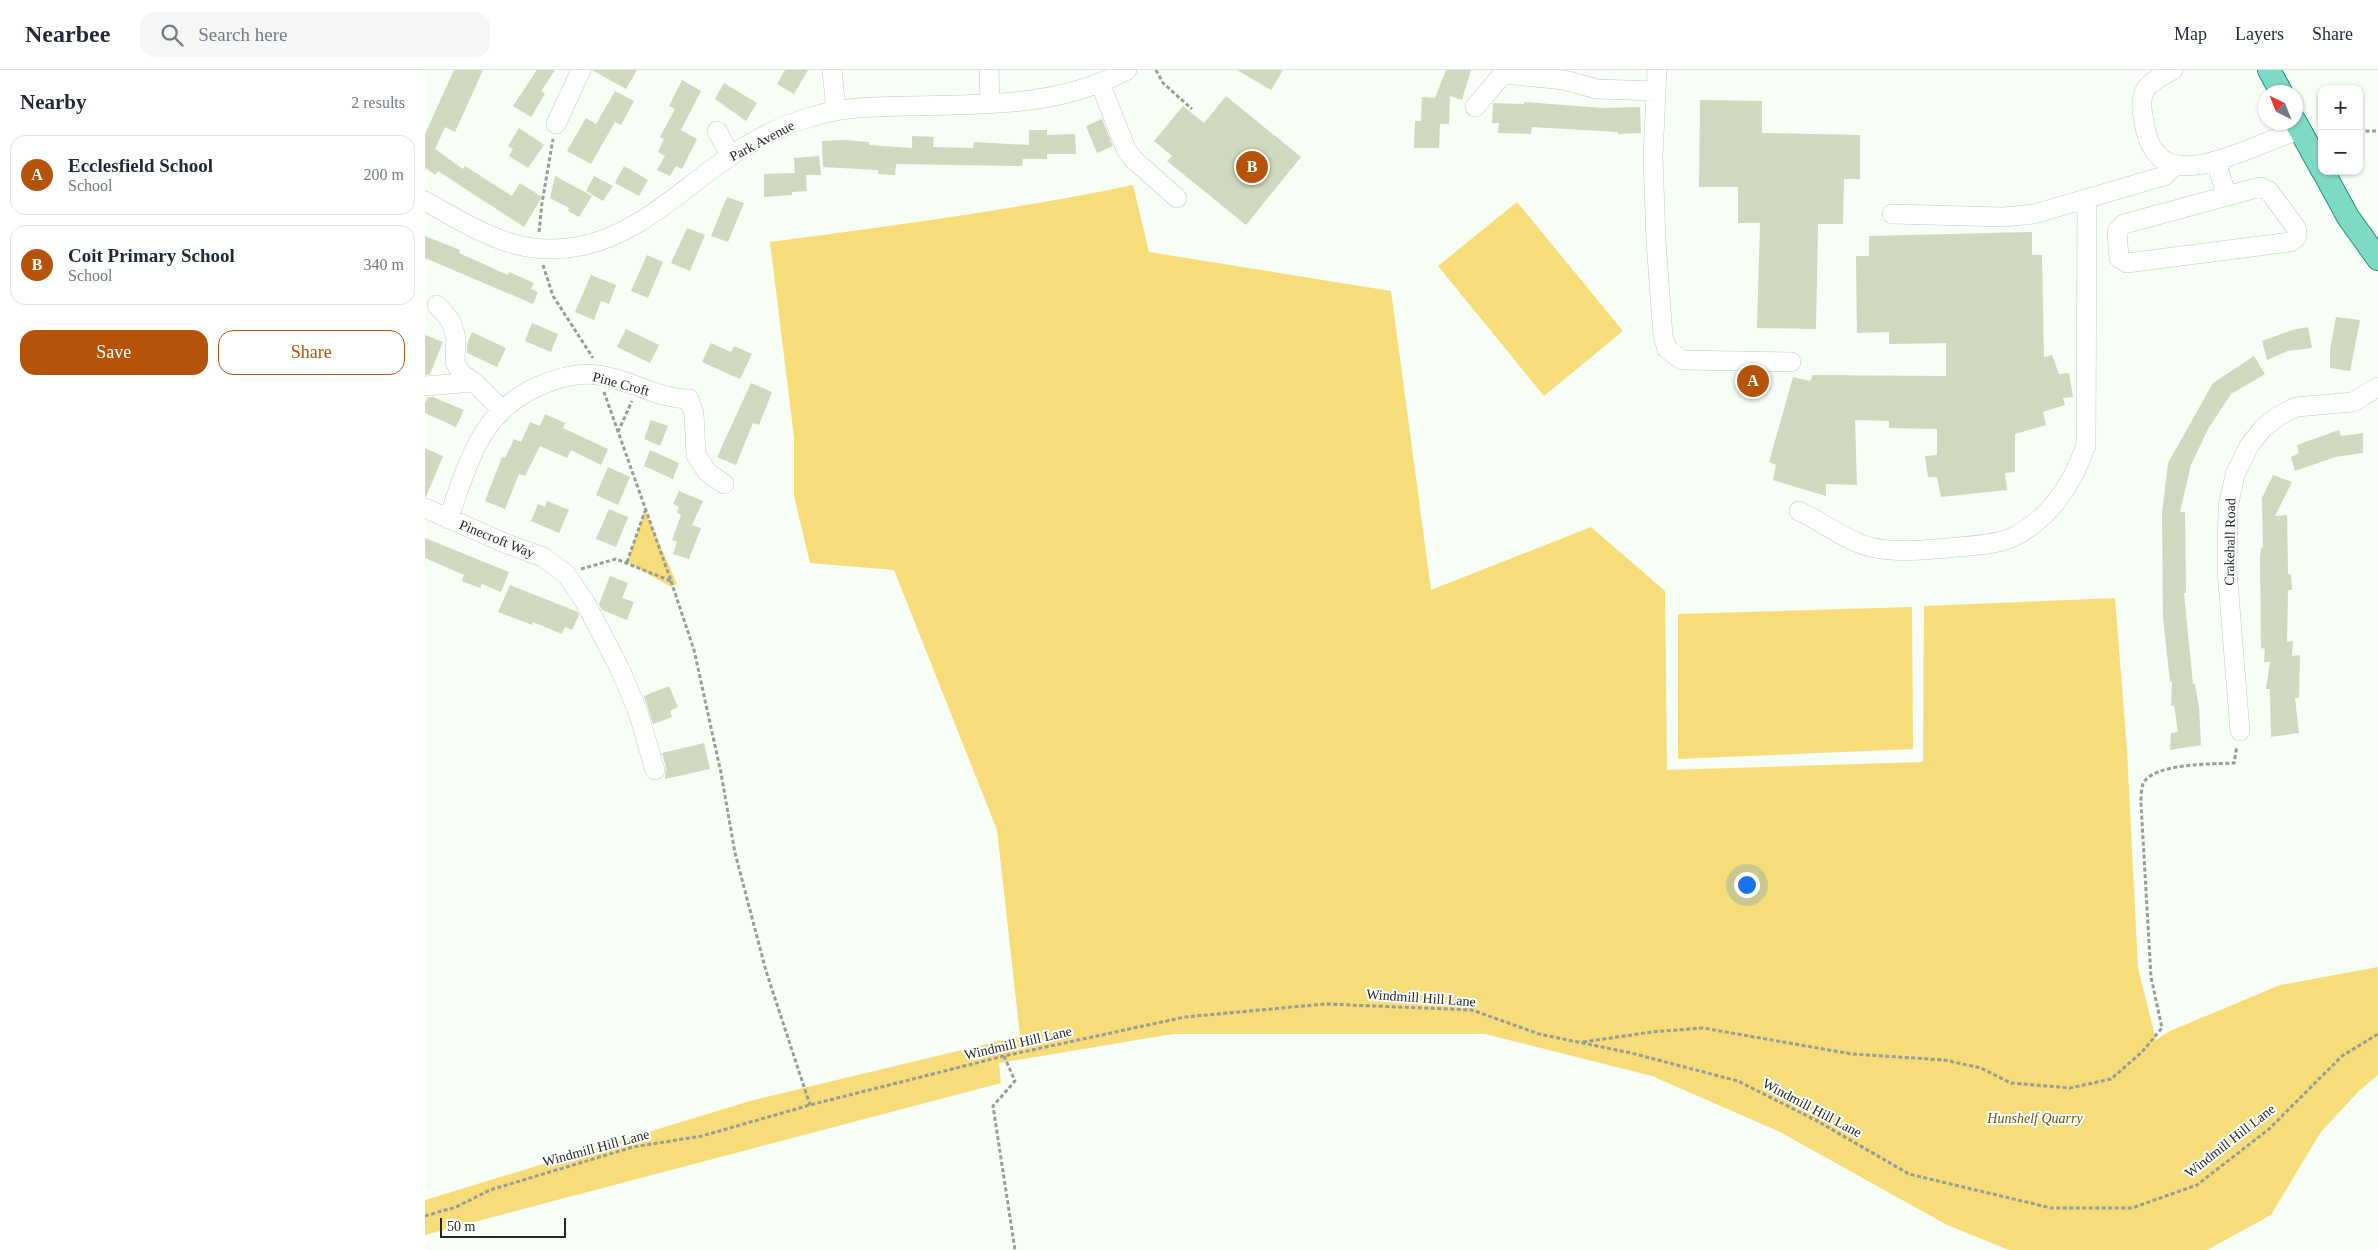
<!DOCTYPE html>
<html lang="en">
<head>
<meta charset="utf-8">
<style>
  body { margin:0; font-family:Georgia,serif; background:#f6f6f7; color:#1f2937 }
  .controls { position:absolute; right:15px; top:15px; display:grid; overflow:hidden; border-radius:10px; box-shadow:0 1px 4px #0004 }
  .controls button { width:45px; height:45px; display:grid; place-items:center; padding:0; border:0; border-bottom:1px solid #e0e1e3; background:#fff; color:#1f2937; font:25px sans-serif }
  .compass { position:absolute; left:1833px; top:15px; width:45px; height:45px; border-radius:50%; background:#fff; box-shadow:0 1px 4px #0004; rotate:317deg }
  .scale { position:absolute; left:15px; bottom:12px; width:126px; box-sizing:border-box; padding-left:5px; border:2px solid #222922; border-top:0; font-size:14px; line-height:18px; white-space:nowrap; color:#222922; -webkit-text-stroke:4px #fff; paint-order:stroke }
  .you { position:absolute; left:1321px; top:814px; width:18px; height:18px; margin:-12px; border:4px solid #fff; border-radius:50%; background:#1a73e8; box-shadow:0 0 0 8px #1a73e833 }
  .badge { display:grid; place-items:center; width:32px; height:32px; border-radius:50%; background:#b45309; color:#fff; font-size:16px; font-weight:700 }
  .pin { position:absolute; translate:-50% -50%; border:2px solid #fff; box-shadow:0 1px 5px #0006 }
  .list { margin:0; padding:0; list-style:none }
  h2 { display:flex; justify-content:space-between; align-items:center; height:65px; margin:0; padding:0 20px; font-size:21px }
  h2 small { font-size:16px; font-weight:400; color:#747a83 }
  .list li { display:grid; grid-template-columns:32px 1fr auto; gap:15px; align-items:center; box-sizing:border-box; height:80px; margin:0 10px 10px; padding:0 10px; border:1px solid #e0e1e3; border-radius:15px }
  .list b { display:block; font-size:19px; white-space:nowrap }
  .list p { margin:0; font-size:16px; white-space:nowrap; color:#747a83 }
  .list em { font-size:16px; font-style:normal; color:#747a83 }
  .actions { display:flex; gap:10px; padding:15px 20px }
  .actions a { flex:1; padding:11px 0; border:1px solid #b45309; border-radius:15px; text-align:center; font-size:18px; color:#b45309 }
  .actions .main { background:#b45309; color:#fff }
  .icon { flex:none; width:28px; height:28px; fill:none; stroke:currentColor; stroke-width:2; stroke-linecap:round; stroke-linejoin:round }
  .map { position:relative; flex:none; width:1953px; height:1180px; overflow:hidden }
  header { display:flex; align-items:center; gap:30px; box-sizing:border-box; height:70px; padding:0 25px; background:#fff; border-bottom:1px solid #e0e1e3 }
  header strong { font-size:24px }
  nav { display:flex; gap:28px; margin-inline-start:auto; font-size:18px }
  .search { width:350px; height:45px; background:#f6f6f7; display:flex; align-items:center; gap:12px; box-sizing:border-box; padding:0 18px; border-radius:15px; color:#747a83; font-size:19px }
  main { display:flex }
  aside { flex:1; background:#fff }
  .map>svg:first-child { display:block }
  .green { fill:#f6dd79 }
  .building { fill:#d0d8bf }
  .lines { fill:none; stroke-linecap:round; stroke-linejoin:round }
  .minor-casing { stroke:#b8ccb9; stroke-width:20 }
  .major-casing { stroke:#268c73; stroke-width:24 }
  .path { stroke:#969d96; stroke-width:3; stroke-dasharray:4 2.5; stroke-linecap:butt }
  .minor { stroke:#fff; stroke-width:19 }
  .major { stroke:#7edac5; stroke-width:22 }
  .labels { text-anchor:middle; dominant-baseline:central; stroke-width:4; stroke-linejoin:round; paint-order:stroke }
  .street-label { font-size:14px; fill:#222922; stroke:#fff }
  .park-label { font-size:14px; font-style:italic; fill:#675603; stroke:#fff }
</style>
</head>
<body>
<header>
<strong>Nearbee</strong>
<div class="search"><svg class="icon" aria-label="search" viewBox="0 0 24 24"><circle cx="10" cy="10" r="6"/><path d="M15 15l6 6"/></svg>Search here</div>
<nav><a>Map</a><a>Layers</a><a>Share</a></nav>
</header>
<main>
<aside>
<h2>Nearby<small>2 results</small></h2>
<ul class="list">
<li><span class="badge">A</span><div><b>Ecclesfield School</b><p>School</p></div><em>200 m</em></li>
<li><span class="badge">B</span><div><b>Coit Primary School</b><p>School</p></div><em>340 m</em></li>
</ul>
<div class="actions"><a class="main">Save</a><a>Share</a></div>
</aside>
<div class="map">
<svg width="1953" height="1180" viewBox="0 0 1953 1180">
  <rect width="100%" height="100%" fill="#f6fef6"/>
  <path class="green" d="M708 115 724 182 966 221 1006 520 1166 457 1240 521 1242 700 1498 692 1499 536 1690 528 1702 680 1713 898 1731 970 1745 961 1855 915 1953 897V1005L1934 1021 1895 1063 1846 1145 1782 1180H1584L1522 1155 1355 1062 1227 1006 1060 964H748L574 993 576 1013 0 1165V1130L325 1031 595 966 572 760 469 500 385 493 369 426V367L345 172C467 156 588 140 708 115Z
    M1092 132 1198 261 1119 326 1013 196Z
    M220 440 252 514 246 517 202 492Z
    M1487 537 1488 679 1253 689V544Z"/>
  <path class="building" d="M29 0H58L30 62 20 57 10 79 38 99 40 96 87 126 95 113 117 127 99 157 13 101 10 105 1 98 0 100V64Z
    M112 0H130L116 21 120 24 106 47 88 36Z
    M167 0H212L201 19Z
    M360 0H383L369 24 352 14Z
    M812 0H858L846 20Z
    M1021 0H1046L1037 30 1025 26 1024 54H1015L1014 78H989L990 51H996L997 27 1010 28Z
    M257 10 276 21 256 60 272 69 257 99 251 96 245 106 232 100 240 86 233 82 239 69 235 67 250 39 244 36Z
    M299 13 332 33 321 51 290 29Z
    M190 21 209 31 196 55 190 52 166 94 142 81 161 48 171 54Z
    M801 26 876 87 821 155 742 91 747 86 729 71 758 36 779 53Z
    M1275 30 1337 31V63L1435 65V109H1419L1418 154H1393L1391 259 1332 258 1335 153H1313V117H1274Z
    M1099 32 1178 38 1215 37 1216 63 1193 64V62L1107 57 1106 64 1073 63 1074 53H1067L1068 33 1099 34Z
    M677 49 688 76 672 83 661 56Z
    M94 58 119 75 103 98 84 86 88 79 83 76Z
    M604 60H622V65L650 64 651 84H622V89H598L597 96 471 94 470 105 453 104V100L398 97 397 71 420 70 444 72V75L487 78V66L509 67 508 77 548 78 549 72 604 75Z
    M394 86 396 105H381L382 121 367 122V125L339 127V104L370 103 369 88Z
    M199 96 223 110 214 126 190 113Z
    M130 106 167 126 154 147 143 141 144 138 125 128Z
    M169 106 188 116 178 131 161 121Z
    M302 127 319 133 303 172 286 166Z
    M262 158 280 165 265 201 246 193Z
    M1607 162V185H1617L1619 287 1627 285 1634 304 1644 303 1648 327 1638 328 1640 335 1618 342 1621 355 1590 364V402L1580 403 1582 420 1516 427 1512 407H1503L1500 386 1512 385V359L1464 358V351L1430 350 1432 415 1401 414V426L1348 410 1351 395 1344 392 1368 307 1385 311 1388 305 1521 306V273L1464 274V262L1432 263 1431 186H1444V166Z
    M0 166 35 180 34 183 83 205 84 202 109 213 106 219 113 222 108 234 0 188Z
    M222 185 238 192 223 228 206 221Z
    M166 205 191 215 184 234 176 231 169 250 150 242Z
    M1911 247 1935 250 1925 301 1905 298V280Z
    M107 253 133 264 126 282 100 271Z
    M1883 257 1887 278 1863 281 1842 290 1837 271 1867 260Z
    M201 259 234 275 225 293 192 277Z
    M47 262 81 278 72 297 42 283V274Z
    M0 265 18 272 5 304 0 305Z
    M286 273 306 282 309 276 327 284 315 309 277 292Z
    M1829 286 1840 304 1806 324 1783 359 1766 395 1755 442H1760L1761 523H1759L1768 614H1770L1774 638 1776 675 1745 680 1746 663 1753 662 1749 635 1746 636 1747 611 1745 612 1738 547 1737 443 1743 393 1788 313Z
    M326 313 347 322 334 355 328 353 311 395 292 387Z
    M3 327H8L39 340 31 357 0 343V333Z
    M120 344 140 353 138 358 183 379 176 395 146 380 142 388 115 376 100 406 94 404 80 439 60 431 77 387 80 388 89 369 96 372 105 352 115 356Z
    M226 350 243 356 235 376 219 369Z
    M1914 360 1916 366 1938 363V383L1910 387 1870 401 1866 387 1874 383 1872 375Z
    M0 378 18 386 1 427H0Z
    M225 380 254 393 248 409 219 396Z
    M183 397 205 407 193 435 171 425Z
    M1848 405 1867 412 1850 446 1862 445 1863 504H1866L1867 520H1863L1862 572 1868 571 1867 586 1875 585 1874 628H1870L1874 663 1846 667 1845 619H1841L1845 592H1839L1840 579 1836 578 1835 489 1836 478 1838 477 1837 428Z
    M254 421 278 431 267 455 276 458 264 489 248 484 252 472 247 470 256 445 252 443 254 437 248 434Z
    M122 431 144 440 134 463 106 451 113 434 120 437Z
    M184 439 203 447 191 477 171 469Z
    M0 468 84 502 76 522 57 514 55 518 37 511 39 505 0 488Z
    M185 506 203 513 197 528 209 532 202 550 177 540 174 534Z
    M85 515 153 542 154 545 147 560 140 557 137 564 108 552 107 555 73 542Z
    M244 616 253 637 245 641 247 647 228 654 219 626Z
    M279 673 285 699 240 709 241 697 237 683Z"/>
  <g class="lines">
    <g class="minor-casing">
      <path id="minor" d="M407 0 411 40
        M564 0 565 34
        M1078 0V4L1139 10 1172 19 1231 21
        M1232 0 1228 87 1231 171 1238 266 1242 279 1257 290 1366 292
        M1748 0C1727 11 1712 18 1718 45 1720 59 1722 73 1732 84 1759 118 1842 68 1875 60
        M675 13 701 79 708 89 752 128
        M1050 37 1078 4
        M131 54 156 0
        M292 61 306 86
        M1791 91 1801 124
        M1835 117 1844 121 1871 158C1874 166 1872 168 1865 172L1702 193 1694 188 1692 161 1699 154Z
        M0 131C53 160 93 189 156 176 216 164 258 117 307 85 331 69 358 55 386 47 416 37 448 37 480 36 555 34 634 38 702 0
        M1467 144 1579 147 1609 144 1739 106 1750 96
        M49 312 76 339
        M0 316 49 312 36 303 30 292 31 268 26 251 12 235
        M0 438 82 474 118 487 141 504 160 532 195 599 213 642 230 700
        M1374 441C1393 450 1411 463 1431 472 1454 483 1485 481 1510 479 1530 477 1568 476 1586 468 1624 450 1648 414 1661 375L1662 129
        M23 449C44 393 54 342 114 316 132 308 153 302 173 305 205 309 232 329 264 329L269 344 271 385 282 402 299 414
        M1815 661 1802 500 1803 437 1810 405 1824 376 1838 358 1852 347 1871 337 1928 332 1953 317"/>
    </g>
    <g class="major-casing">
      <path id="major" d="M1844 0 1856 22
        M1870 51 1897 100
        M1898 101 1923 147 1953 189"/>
    </g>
    <path class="path" d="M731 0 738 13 767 39
      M1934 61H1953
      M114 162 117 133 128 69
      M118 195 128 226 168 288
      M193 362 207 331
      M202 492 220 441
      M156 499 191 489 246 511 179 322
      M246 511 269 580 296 703 310 783 341 901 385 1035
      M1158 972 1227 962 1278 958 1427 984 1519 990 1556 998 1586 1013 1645 1018 1686 1009 1717 982 1737 958 1726 907 1716 734C1716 728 1716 720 1718 714 1727 693 1789 694 1809 693L1812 676
      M579 986 590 1011 568 1036 590 1180
      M0 1146 31 1137 65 1120 208 1077 277 1066 385 1035 579 986 760 947 900 934 1047 940 1114 964 1206 983 1313 1011 1394 1052 1484 1104 1626 1138H1707L1772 1115 1844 1059 1917 986 1953 964"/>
    <use href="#minor" class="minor"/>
    <use href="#major" class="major"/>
  </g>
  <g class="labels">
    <g class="street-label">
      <text transform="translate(337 71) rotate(-28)">Park Avenue</text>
      <text transform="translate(196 314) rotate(15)">Pine Croft</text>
      <text transform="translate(72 469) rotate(22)">Pinecroft Way</text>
      <text transform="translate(1805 472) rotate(-89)">Crakehall Road</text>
      <text transform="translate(996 928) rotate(4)">Windmill Hill Lane</text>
      <text transform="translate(593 973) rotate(-13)">Windmill Hill Lane</text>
      <text transform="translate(1387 1038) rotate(28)">Windmill Hill Lane</text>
      <text transform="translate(1805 1071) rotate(-38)">Windmill Hill Lane</text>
      <text transform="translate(171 1078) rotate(-15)">Windmill Hill Lane</text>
    </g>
    <g class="park-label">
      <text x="1610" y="1048">Hunshelf Quarry</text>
    </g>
  </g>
</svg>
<div class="controls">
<button>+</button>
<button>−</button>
</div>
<svg class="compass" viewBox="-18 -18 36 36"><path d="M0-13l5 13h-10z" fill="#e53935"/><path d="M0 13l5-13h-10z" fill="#747a83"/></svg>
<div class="scale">50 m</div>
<div class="you"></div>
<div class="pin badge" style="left:1328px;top:311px">A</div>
<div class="pin badge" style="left:827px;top:97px">B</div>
</div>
</main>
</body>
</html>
